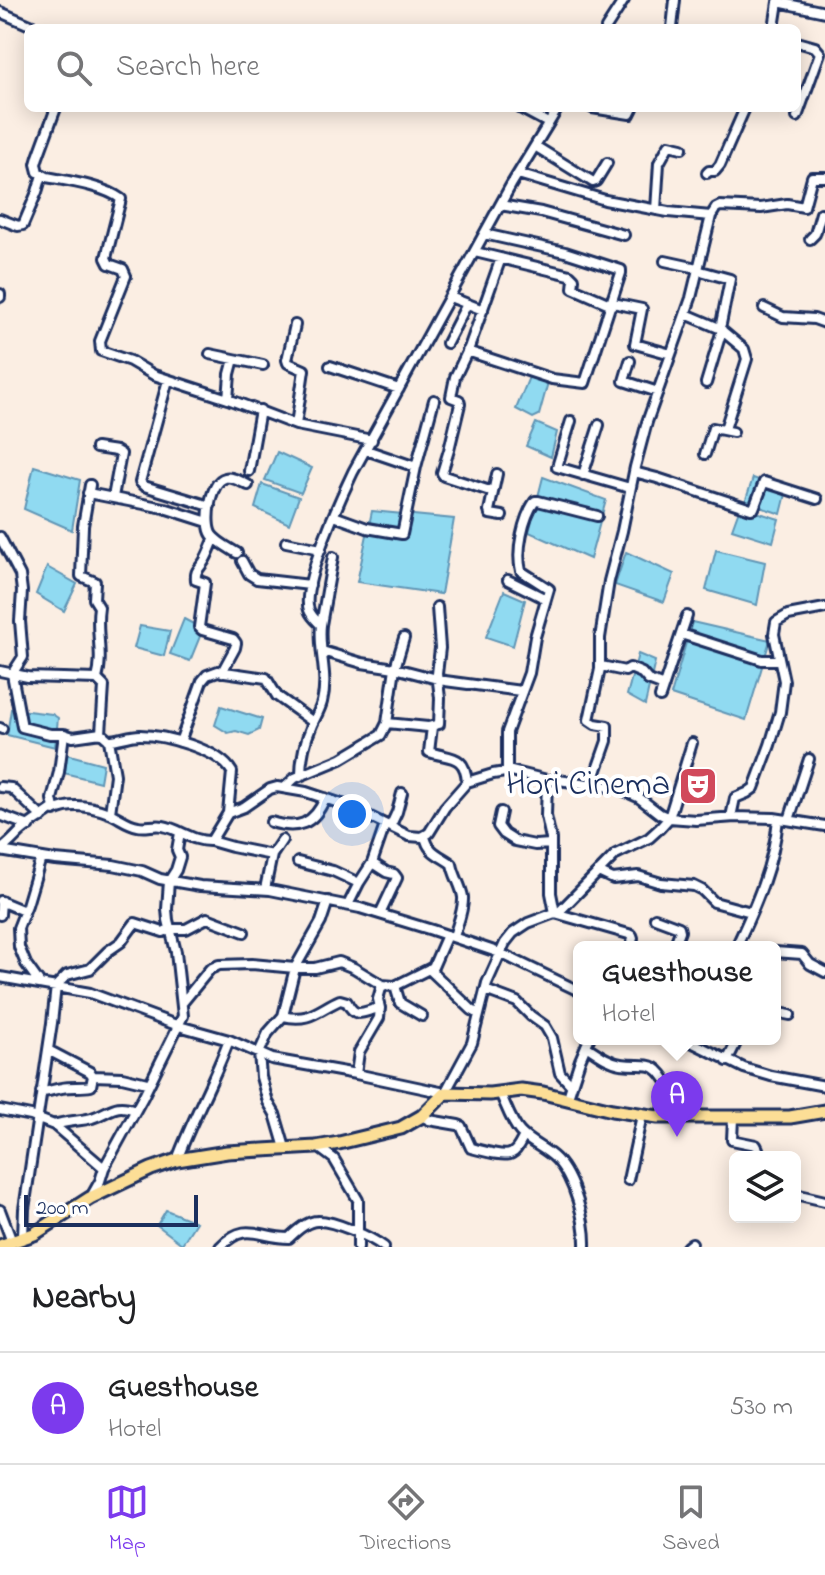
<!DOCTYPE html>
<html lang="en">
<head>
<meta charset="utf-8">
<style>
  body { margin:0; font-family:"Indie Flower",sans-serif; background:#f6f6f6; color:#202124 }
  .controls { position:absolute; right:24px; bottom:24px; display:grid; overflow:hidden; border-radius:12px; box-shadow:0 4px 20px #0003 }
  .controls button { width:72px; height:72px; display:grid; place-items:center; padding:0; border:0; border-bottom:2px solid #e0e0e0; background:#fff; color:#202124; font:40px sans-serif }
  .scale { position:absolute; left:24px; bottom:20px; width:174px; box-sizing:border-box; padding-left:8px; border:4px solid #1b2f5e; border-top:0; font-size:22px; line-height:28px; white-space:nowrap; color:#1b2f5e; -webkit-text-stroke:6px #fff; paint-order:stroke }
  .you { position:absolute; left:352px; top:814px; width:28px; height:28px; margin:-20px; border:6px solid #fff; border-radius:50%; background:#1a73e8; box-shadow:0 0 0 12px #1a73e833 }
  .badge { display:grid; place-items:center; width:52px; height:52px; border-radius:50%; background:#7c3aed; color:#fff; font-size:26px; font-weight:700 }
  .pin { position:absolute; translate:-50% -66px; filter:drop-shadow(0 2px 4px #0008) }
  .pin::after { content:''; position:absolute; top:42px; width:28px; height:24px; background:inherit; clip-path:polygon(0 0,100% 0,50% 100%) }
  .popup { position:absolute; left:573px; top:941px; width:208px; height:104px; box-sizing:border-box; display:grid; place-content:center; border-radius:12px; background:#fff; filter:drop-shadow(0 2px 6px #0005); font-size:26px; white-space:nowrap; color:#757577 }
  .popup b { font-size:30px; color:#202124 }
  .popup::after { content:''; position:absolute; left:50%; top:100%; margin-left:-16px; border:16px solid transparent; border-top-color:#fff }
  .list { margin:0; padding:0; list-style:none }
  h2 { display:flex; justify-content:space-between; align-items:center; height:104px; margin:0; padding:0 32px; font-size:34px }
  h2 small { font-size:26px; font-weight:400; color:#757577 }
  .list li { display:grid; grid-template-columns:52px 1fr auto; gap:24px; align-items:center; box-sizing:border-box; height:112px; padding:0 32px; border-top:2px solid #e0e0e0 }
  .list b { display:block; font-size:30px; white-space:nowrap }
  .list p { margin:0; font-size:26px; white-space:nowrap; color:#757577 }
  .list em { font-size:26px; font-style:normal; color:#757577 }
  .icon { flex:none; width:44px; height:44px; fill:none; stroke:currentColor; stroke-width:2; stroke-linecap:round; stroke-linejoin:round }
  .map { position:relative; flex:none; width:825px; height:1247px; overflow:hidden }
  .search { position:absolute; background:#fff; box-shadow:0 4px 20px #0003; left:24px; right:24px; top:24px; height:88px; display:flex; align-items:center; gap:20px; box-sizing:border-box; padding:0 28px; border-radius:12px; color:#757577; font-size:30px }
  .sheet { height:216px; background:#fff }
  nav { display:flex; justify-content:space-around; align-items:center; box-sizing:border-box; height:112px; border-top:2px solid #e0e0e0; background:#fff; font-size:22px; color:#757577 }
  nav a { display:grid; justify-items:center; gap:4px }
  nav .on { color:#7c3aed }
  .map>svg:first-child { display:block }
  .water { fill:#90daf1; stroke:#6196b6; stroke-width:2 }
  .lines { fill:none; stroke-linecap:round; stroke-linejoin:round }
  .minor-casing { stroke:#1b2f5e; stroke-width:14 }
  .major-casing { stroke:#1b2f5e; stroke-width:17 }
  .minor { stroke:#fff; stroke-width:8 }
  .major { stroke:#fcde96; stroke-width:11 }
  .labels { text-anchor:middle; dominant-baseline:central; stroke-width:8; stroke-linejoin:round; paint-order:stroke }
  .poi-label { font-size:34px; fill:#1b2f5e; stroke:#fff; text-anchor:end }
</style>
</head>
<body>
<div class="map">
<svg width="825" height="1247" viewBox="0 0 825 1247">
  <rect width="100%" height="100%" fill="#fbeee3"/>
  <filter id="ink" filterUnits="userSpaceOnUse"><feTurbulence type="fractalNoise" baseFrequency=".0125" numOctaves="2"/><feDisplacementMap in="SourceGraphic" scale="16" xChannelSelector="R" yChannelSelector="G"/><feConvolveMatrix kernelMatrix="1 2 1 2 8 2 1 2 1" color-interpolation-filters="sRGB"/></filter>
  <g filter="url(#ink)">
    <path class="water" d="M531 372 550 375 539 415 533 418 516 409Z
      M536 423 557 432 551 457 526 446Z
      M277 452 312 468 301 493 265 480Z
      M34 466 80 480 72 530 24 509Z
      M543 477 606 500 590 559 529 532Z
      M753 478 787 490 781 514 745 502Z
      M262 484 299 497 289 524 255 508Z
      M740 507 779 519 773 542 732 529Z
      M372 511 454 519 441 594 357 582Z
      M716 550 765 562 757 605 706 590Z
      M626 552 674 574 664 602 615 585Z
      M47 567 77 584 64 611 36 594Z
      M504 591 525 600 513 646 486 637Z
      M184 619 203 629 190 661 170 654Z
      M692 622 770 640 746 720 671 695Z
      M140 626 170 631 164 656 134 648Z
      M638 654 655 661 645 705 627 695Z
      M221 706 262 719 259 730 249 735 236 731 228 733 215 725Z
      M11 709 52 714 58 718 55 747 7 735Z
      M66 754 103 764 100 782 64 773Z
      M166 1210 196 1222 182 1244 157 1225Z"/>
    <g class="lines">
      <g class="minor-casing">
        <path id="minor" d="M0 12 37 28
          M606 28 624 0
          M672 28 675 0
          M774 28 778 2 825 12
          M56 108 38 157 36 164 38 172 47 177C68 181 104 186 121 199L106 258 109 264 123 269 126 276 100 341 101 351 130 361 154 375 228 399 296 425 372 440
          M520 108 548 123
          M592 108 630 114 633 108
          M797 117 820 53 815 47 797 42
          M535 146 593 182 596 181 607 163
          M707 173 709 171H715L720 165 745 108
          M518 174 605 200 668 212 711 216
          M500 205 541 212 624 235
          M656 210 659 163 669 145 682 148
          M0 219 18 226 23 225 37 192 42 175
          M810 239 815 234 821 213
          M475 252 570 275 574 279 573 288 612 305
          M665 261 697 268
          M0 294V297
          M450 297 483 310
          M613 303 642 309 635 344 671 354
          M764 308 783 317 814 319 825 323
          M686 314 719 328 721 324 730 279 697 270
          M295 325 287 360 288 363 304 370 296 425
          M719 328 744 349 747 359 725 429
          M447 343 467 304
          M467 351 552 379 585 383 621 273V270L565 252 484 234
          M210 354 263 365
          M630 361 624 381 658 392
          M330 366 399 389
          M168 380 140 482 144 486 210 506
          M706 383 722 330
          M228 399 230 374 234 359
          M571 421 557 467 630 488
          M96 448 116 451 121 454 113 497
          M366 450 416 467
          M705 454 713 428 733 432
          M249 471 260 410
          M634 472 657 478 751 509 754 508 764 482 817 499
          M497 474 489 511 490 514 502 516
          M583 475 599 425
          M90 485 83 526 81 576 95 582 94 599 99 607C95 631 104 655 97 679L104 686 101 733 109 740C119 740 129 735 140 735 164 735 219 749 232 772L228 813
          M493 492 444 476 442 473 449 450 460 404 459 400 451 397 455 377 469 348 501 258
          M88 493 164 508 208 522
          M334 516 367 528 402 534 416 467 434 400
          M0 537 20 575 22 591 20 621 23 657 12 674 22 727 50 734H64L59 772 52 799 54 808
          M215 538C211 546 208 556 203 563 198 570 195 571 196 580L205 583 199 627 202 630 233 639 236 643 235 648 222 672
          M286 542 321 549
          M237 553C229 548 217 542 212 535 204 524 210 481 225 478 232 476 242 482 248 485
          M242 561 249 574 257 579 310 585
          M508 580 546 599
          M321 625 333 557
          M681 634 762 660H779
          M322 651 362 663 395 668 404 638
          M601 666 625 671 630 668 642 673 648 680 664 686
          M0 671 28 677 97 679
          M660 697 687 616
          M387 723 428 727 439 724 440 698 437 674 440 648 437 607
          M432 727 429 752C451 759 465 754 467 782
          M0 728 2 729
          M64 734 73 737 101 733
          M109 740 115 775 110 813
          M180 742 202 681 207 675 218 671 266 678 277 696 313 722
          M507 771V732L529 673 535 637 549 589 521 571C516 551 523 518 535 501H538L597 516
          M301 775C301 757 305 741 312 725 315 718 320 710 322 702 329 675 318 651 321 625 317 621 311 616 309 610 300 586 341 497 353 472L511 185 558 108
          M547 780 546 816 551 839V893L555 913 632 935 633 938 631 947
          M592 784 607 741V726L595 724 589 720 600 669V638L609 581 622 531 635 467 647 422 691 298 711 216 716 208 720 206 761 208 787 204 804 207 812 177H825
          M0 787 11 788 42 817
          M284 788 295 778 341 759 381 735 387 723 395 668 445 681 521 691
          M501 812 498 826 504 834 515 841 535 845 551 844
          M0 815 29 826
          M731 817 735 798 747 793 754 788 770 745 780 712 784 681 774 634 776 622 788 615 825 608
          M789 820 809 759
          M271 822C297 830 314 825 325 798
          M390 827 397 812 402 793
          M425 836C428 853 440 855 452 864 454 876 461 885 463 897 464 910 457 925 454 937
          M211 841 232 847 272 855
          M0 850C8 845 13 839 20 832 30 823 43 816 54 808V811C72 802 91 806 109 813 120 817 126 824 138 826 146 828 155 824 163 826 180 829 193 842 211 841L228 813 244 807 270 789 277 787 306 792 348 806 409 836 422 837 429 833 445 807 467 782 493 774 511 771 547 780H558L618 788 638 797 660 814 669 818 696 820 735 817 774 818 825 826
          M0 851 55 860 113 865 142 871 160 879 200 886 270 890 360 908 432 930 500 953 579 991
          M298 862 333 871 359 883 372 863 385 825
          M372 863 386 872 394 874 397 878 380 914
          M598 872 613 879 638 876 661 883 694 886 702 890 714 902 751 912
          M265 889 272 855 282 840
          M0 901 24 911
          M348 905 359 883
          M0 915 1 901
          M655 918 679 927 680 931 674 947
          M736 947C755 907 774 864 778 819
          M775 952 802 954 810 964 825 972
          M429 969 472 1010 479 1014
          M0 977 90 993 179 1026 229 1040 272 1059 356 1074 445 1093 472 1043 487 983 505 943 513 933 528 923 560 911 616 854 649 838 660 828 669 818 692 743
          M39 982 26 964 19 947 18 928 27 905 41 858
          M395 986 400 1003 422 1016
          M485 990 517 1002 531 1016 545 1026 552 1038 560 1073 571 1085
          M183 1002 210 969 219 965 252 964 295 968H315L339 962 354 968 382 985
          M775 1012 790 1015
          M283 1016C310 1023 319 1009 340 1000L347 1002C356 1021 365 1010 380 1008
          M685 1039 744 1068 771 1076 825 1086
          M586 1046C597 1053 608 1062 621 1064 648 1068 653 1057 670 1087L661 1117
          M48 1050 90 1072 93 1076 122 1077 147 1083
          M727 1061 738 1039
          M356 1074 359 1052 379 1018 380 1008 378 999 382 985 395 986 433 967 447 935
          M41 1092C49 1092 54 1089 62 1088 71 1086 81 1088 91 1086L93 1076
          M500 1093C506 1105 511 1122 520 1132 530 1143 545 1148 556 1159 574 1178 586 1221 585 1247
          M568 1097 580 1060 589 1039
          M0 1110 31 1116 54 1125 104 1168
          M422 1116 429 1120 458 1125 461 1126 471 1148C480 1150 505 1158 512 1153 518 1150 521 1141 524 1136
          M733 1118 732 1140 756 1145 758 1149 756 1157
          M54 1125C66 1121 80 1121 92 1118 111 1112 114 1102 135 1110
          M318 1147 334 1159 358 1200V1247
          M285 1148 275 1114 268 1102 261 1077 259 1053 268 1033 283 1016 295 968 321 922 328 901
          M177 1160C192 1119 214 1081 229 1040
          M628 1180 642 1115
          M795 1194 825 1201
          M91 1197 100 1181 104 1168 143 1097 183 1016 176 952 168 920 167 909 169 881 176 870 180 857 177 850 180 833
          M0 1210 12 1242
          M23 1237 24 1209 52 1023 56 986 67 975 90 969 108 951 121 942 135 923 163 932 170 929H186L207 918 244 932
          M220 1247C246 1220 259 1238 289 1238 296 1231 307 1221 317 1221 333 1220 371 1237 384 1247
          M687 1247 692 1243"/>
      </g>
      <g class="major-casing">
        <path id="major" d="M0 1246 34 1234 90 1198 151 1169 177 1160 227 1152 316 1147 339 1143 401 1128 422 1116 445 1093 490 1094 521 1090 543 1093 612 1110 658 1117H790L825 1111"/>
      </g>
      <use href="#minor" class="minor"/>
      <use href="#major" class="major"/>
    </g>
  </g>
  <defs>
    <g id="theatre-square" transform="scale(2)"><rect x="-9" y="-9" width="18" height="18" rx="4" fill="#d1495b" stroke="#fff"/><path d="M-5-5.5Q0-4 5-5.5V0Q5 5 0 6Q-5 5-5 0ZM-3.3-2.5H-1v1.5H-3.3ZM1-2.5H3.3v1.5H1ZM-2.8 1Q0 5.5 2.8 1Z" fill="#fff"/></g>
  </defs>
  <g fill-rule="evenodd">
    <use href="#theatre-square" x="698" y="786"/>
  </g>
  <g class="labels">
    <g class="poi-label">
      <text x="670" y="786">Hori Cinema</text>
    </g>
  </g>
</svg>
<div class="controls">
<button><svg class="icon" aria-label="layers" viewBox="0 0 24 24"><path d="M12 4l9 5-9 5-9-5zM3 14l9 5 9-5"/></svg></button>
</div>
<div class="scale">200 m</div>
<div class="you"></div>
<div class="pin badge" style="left:677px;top:1137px">A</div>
<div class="popup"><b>Guesthouse</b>Hotel</div>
<div class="search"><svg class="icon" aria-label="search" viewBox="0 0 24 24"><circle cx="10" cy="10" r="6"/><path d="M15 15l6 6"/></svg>Search here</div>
</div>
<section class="sheet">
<h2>Nearby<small></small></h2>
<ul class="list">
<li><span class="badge">A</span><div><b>Guesthouse</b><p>Hotel</p></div><em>530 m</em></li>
</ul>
</section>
<nav>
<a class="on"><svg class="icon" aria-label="map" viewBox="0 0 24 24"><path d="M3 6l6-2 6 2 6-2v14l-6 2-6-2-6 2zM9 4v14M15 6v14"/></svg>Map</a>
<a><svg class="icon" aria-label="directions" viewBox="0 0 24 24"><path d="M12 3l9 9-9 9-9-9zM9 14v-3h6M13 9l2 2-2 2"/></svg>Directions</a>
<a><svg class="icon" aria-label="saved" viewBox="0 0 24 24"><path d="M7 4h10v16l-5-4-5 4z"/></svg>Saved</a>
</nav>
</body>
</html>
